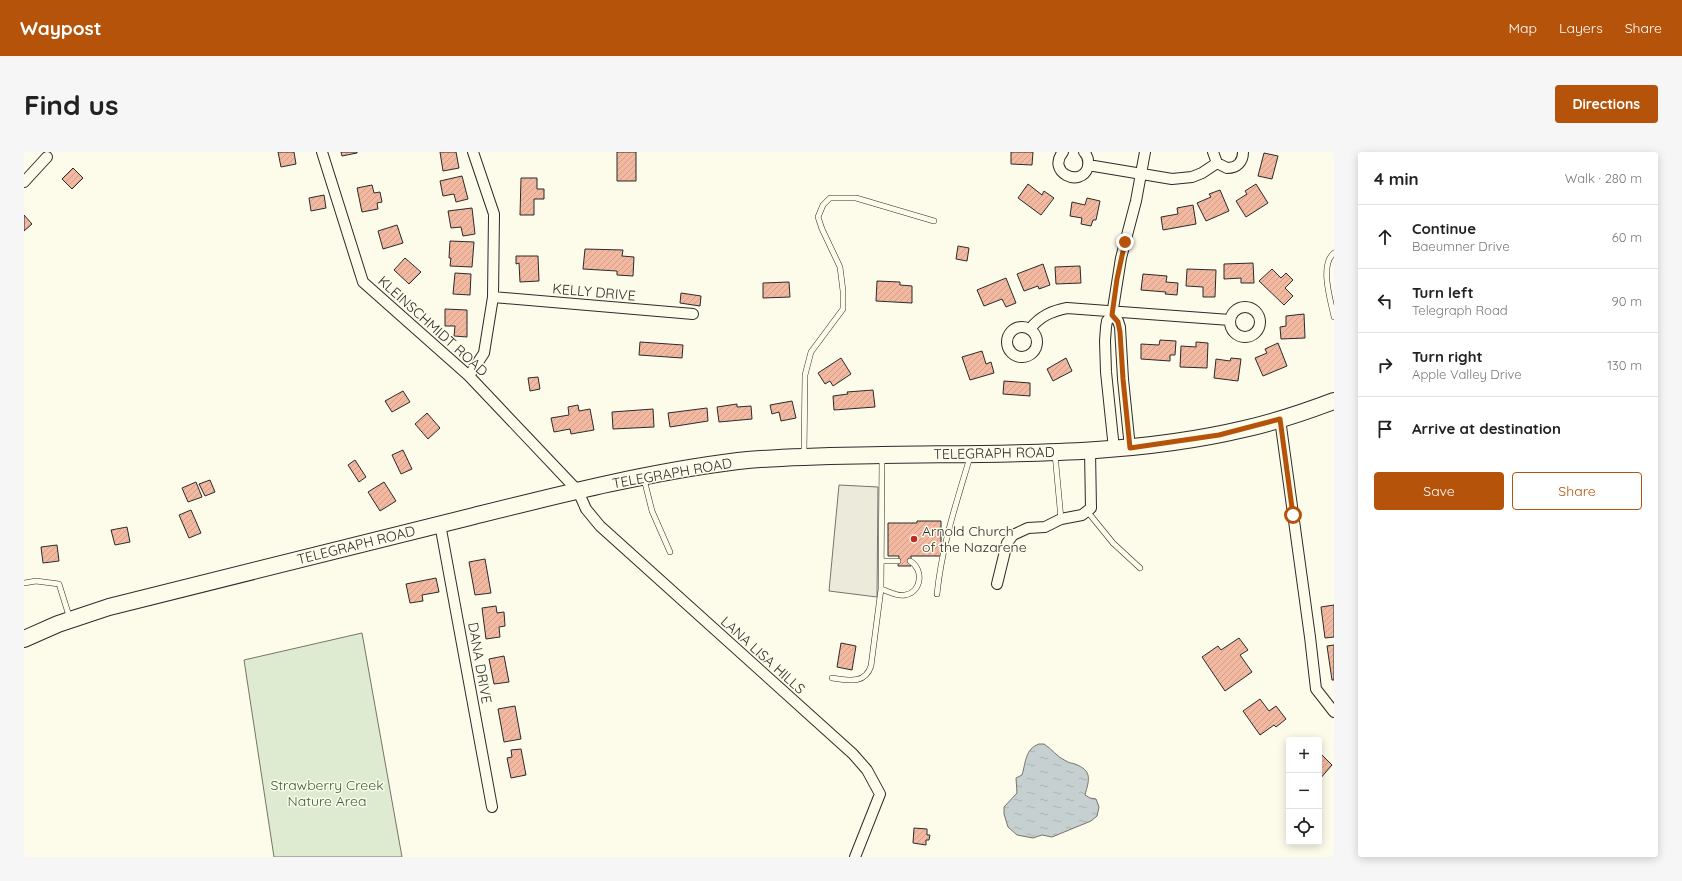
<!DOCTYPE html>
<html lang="en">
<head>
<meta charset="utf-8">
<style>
  body { margin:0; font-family:Quicksand,sans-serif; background:#f6f6f6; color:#222 }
  .controls { position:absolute; right:12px; bottom:12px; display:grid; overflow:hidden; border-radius:4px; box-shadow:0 2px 10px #0003 }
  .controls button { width:36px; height:36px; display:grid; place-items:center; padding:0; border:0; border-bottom:1px solid #e0e0e0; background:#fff; color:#222; font:20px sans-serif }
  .stop { position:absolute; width:12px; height:12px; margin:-9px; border:3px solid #b45309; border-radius:50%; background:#fff }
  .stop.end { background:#b45309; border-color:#fff; box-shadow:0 1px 4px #0008 }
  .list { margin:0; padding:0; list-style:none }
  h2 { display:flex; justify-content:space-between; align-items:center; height:52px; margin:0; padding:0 16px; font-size:17px }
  h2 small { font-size:13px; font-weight:400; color:#767676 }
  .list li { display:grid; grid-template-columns:26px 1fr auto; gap:12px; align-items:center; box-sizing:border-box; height:64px; padding:0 16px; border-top:1px solid #e0e0e0 }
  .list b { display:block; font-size:15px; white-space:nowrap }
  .list p { margin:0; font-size:13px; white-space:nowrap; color:#767676 }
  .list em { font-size:13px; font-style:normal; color:#767676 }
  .actions { display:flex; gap:8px; padding:12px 16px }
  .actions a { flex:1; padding:9px 0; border:1px solid #b45309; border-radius:4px; text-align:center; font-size:14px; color:#b45309 }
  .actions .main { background:#b45309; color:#fff }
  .icon { flex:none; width:22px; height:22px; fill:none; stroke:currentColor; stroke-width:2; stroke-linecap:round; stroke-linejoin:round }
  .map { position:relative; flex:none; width:1310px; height:705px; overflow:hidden; border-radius:4px }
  header { display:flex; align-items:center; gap:24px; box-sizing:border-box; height:56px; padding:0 20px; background:#b45309; color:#fff }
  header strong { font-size:19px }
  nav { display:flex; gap:22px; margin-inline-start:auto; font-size:14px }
  .intro { display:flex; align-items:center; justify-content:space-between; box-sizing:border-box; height:96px; padding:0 24px }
  h1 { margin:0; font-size:28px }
  .button { padding:10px 18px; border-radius:4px; background:#b45309; color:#fff; font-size:14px; font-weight:700 }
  main { display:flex; gap:24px; padding:0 24px }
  aside { flex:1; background:#fff; border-radius:4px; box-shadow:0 2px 10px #0003 }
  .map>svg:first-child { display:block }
  .green { fill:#deebd1; stroke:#74746e }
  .parking { fill:#eceadb; stroke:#74746e }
  .water { fill:url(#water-ripples); stroke:#74746e }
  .building { fill:url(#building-hatch); stroke:#2b2b2b }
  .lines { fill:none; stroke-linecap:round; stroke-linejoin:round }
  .service-casing { stroke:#2b2b2b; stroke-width:6 }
  .minor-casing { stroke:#2b2b2b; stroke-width:12 }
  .primary-casing { stroke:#2b2b2b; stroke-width:18 }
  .service { stroke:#fdfbea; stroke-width:5 }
  .minor { stroke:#fdfbea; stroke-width:10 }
  .primary { stroke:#fdfbea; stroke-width:16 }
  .route { stroke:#b45309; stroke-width:5 }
  .poi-dot { fill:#c62828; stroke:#fdfbea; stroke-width:1.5 }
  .labels { text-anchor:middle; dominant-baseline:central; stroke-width:3; stroke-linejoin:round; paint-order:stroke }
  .street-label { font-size:14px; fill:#2b2b2b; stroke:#fdfbea }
  .poi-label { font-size:14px; fill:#2b2b2b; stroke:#fdfbea; text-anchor:start }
  .park-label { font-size:14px; fill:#34623c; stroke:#fdfbea }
</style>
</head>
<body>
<header>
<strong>Waypost</strong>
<nav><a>Map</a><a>Layers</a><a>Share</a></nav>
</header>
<div class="intro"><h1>Find us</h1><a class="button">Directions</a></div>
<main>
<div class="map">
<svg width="1310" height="705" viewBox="0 0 1310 705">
  <defs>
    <pattern id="water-ripples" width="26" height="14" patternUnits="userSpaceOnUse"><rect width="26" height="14" fill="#c7d0d0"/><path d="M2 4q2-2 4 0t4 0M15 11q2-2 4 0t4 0" fill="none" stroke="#abb3b3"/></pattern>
    <pattern id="building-hatch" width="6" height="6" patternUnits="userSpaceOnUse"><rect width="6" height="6" fill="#f2b8a0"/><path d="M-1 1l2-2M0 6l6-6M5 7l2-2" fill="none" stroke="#d09e8a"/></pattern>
  </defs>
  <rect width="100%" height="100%" fill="#fdfbea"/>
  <path class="green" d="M338 481 378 705H250L220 508Z"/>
  <path class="parking" d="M815 333 854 335 853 445 805 439Z"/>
  <path class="water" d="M1015 592H1020C1028 597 1033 605 1042 609 1045 611 1048 611 1051 612 1069 619 1065 628 1061 643L1066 646 1072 647 1075 655 1073 664 1067 669 1028 685 1018 683 1009 686 993 683 984 675 980 662V655L993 641 992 626 998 623C1002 610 1001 597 1015 592Z"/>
  <path class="building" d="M254 0H270L272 12 257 15Z
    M317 0H333V1L318 4Z
    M416 0H432L435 16 419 19Z
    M593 0H612V29H593Z
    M987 0H1009L1008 13 987 12Z
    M1240 1 1254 4 1248 27 1234 24Z
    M49 16 59 26 48 37 38 27Z
    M438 24 444 47 432 50 430 42 419 44 416 29Z
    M497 26H513V37H520V47H510V63H496Z
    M1004 32 1018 43 1020 39 1030 46 1017 63 994 46Z
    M1232 32 1244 51 1222 65 1212 49 1223 42 1221 39Z
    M348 33 350 41 356 40 358 50 353 51 354 57 338 60 333 36Z
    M1196 38 1205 59 1182 69 1173 51 1187 45 1185 42Z
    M300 43 302 56 287 59 285 46Z
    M1063 46 1076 49 1072 68H1069L1067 74 1057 72 1058 66 1046 64 1048 50 1061 53Z
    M1169 53 1172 72 1139 78 1137 65 1154 62 1153 56Z
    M448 56 451 82 439 84 437 75 427 76 424 59Z
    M0 63 8 72 0 79Z
    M373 73 379 91 359 97 354 79Z
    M426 89 450 90 448 115 426 114 427 106H425Z
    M934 94 945 96 943 109 932 107Z
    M561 97 599 98 598 104 610 105 609 124 593 123V119L559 117Z
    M492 104H514L515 129 496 130 495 111 492 112Z
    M381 106 397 120 385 132 370 118Z
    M1229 111 1230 131H1217V126L1200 127V112Z
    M1019 112 1026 133 1015 137 1014 134 1000 139 993 122Z
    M1056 114 1057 131 1032 132 1031 115Z
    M1163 117 1192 118 1191 145H1179V135L1162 134Z
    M1248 117 1257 126 1262 121 1269 128 1261 136 1269 144 1260 153 1235 129Z
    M431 121 447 122 446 143 429 142Z
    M1119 122 1143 124 1142 130 1154 131 1153 143 1141 142 1142 140 1117 138Z
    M982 126 992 151 982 155 978 147 960 154 953 138Z
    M853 129 876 130V133L888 134V151L852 149Z
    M765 130 766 145 739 146V131Z
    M657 141 677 144 676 154 656 151Z
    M421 157 443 158V185L430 184 431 174H421Z
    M1280 162 1281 186 1257 187 1256 175 1262 174V164Z
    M1136 188 1152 189 1151 203H1146V209L1117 207V192L1135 193Z
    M616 190 659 193 658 206 615 203Z
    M1172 190 1184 191 1183 216 1156 215 1157 194 1172 195Z
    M1254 191 1263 214 1239 224 1231 206 1243 201 1241 197Z
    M958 199 962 212 967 210 970 221 946 228 938 205Z
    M817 206 827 222 809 234 806 229 801 232 794 221Z
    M1042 206 1048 219 1029 229 1023 217Z
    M1207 206 1217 207 1214 229 1190 226 1192 207 1206 209Z
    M514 225 516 237 506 239 504 226Z
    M980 229 1006 231V244L979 242Z
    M849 238 851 255 810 258 809 244 824 242 823 240Z
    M379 239 386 250 368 260 361 249Z
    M768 249 772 266 757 269 755 260 748 262 746 253Z
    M713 252V255L727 254 728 267 695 270 693 255Z
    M554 253 555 259 566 257 570 278 547 282 546 277 530 280 527 266 545 263 544 255Z
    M683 256 684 269 646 275 644 261Z
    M629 257 630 275 589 277 588 260Z
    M403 261 416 276 404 287 391 272Z
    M379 298 388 317 377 322 368 303Z
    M331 308 342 325 335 330 324 313Z
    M186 328 191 340 181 344 175 332Z
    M172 330 178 345 164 350 158 336Z
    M360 330 372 349 356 359 344 340Z
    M167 358 177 381 165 386 155 363Z
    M893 369H917V404H887V414H874L875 404H864V371H893Z
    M103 375 106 390 91 393 87 378Z
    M33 393 35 409 19 411 17 395Z
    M461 407 467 441 451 443 445 410Z
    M412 426 415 440 398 443 399 449 386 451 382 432Z
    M1310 453V485L1301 486 1297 455Z
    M472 454 473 461 480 460 481 474 475 475 476 485 462 487 458 456Z
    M1215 486 1224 498 1216 503 1228 520 1201 539 1178 505 1194 494 1197 498Z
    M817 491 832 494 828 518 813 515Z
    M1310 493V528H1308L1303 494Z
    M480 504 485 530 470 532 465 507Z
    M1236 547 1245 559 1252 554 1262 567 1252 575 1250 573 1236 583 1219 559Z
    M491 554 497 587 480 590 474 557Z
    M497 597 502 623 487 626 483 606 488 605 487 598Z
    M1296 601 1308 613 1295 628V602Z
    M890 676 903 677V683H906L905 688H902V693L889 691Z"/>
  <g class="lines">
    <g class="service-casing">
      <path id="service" d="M1310 101C1295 113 1307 149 1310 165
        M780 302 781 223 787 200 819 157V139L816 115 798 77 794 65 799 53 806 46H832L910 69
        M1031 302 1037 367
        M620 327 628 359 646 400
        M1063 359 1089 391 1116 416
        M858 409H874
        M0 431 12 429 35 432 46 467
        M857 437C864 439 873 445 881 443 898 440 900 417 886 409
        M913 442C918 393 932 352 946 305
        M808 526C823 528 841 533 847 514L857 437 858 304"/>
    </g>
    <g class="minor-casing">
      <path id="minor" d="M298 0 339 130 445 224 554 339 562 357 576 374 829 602 843 618 856 642 831 705
        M1039 0C1022 20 1057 37 1064 15 1065 9 1064 4 1060 0
        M1189 0 1193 11 1203 16C1213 16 1219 10 1219 0
        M1064 13 1148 27 1168 25 1178 21 1193 11
        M0 30 23 5
        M469 145 669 162
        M1206 170a15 15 0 1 1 30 0a15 15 0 1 1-30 0Z
        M1088 163 1094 169 1096 175 1099 227 1106 296
        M983 190a15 15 0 1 1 30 0a15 15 0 1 1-30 0Z
        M1006 177C1016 164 1028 159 1043 156L1206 168
        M445 224 460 201 469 145 470 62 449 0
        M1256 267 1286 485 1292 537 1310 560
        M1090 297 1082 220 1081 189 1082 175 1083 169 1088 163 1097 106 1112 49 1121 0
        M416 372 468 655
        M973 432 983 391 989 383 1004 376 1021 375 1037 367 1058 363 1067 356 1066 299"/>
    </g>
    <g class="primary-casing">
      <path id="primary" d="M0 487 34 472 85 455C207 424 329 393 450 364 538 342 625 320 714 309 762 304 810 304 858 303 979 301 1102 305 1220 277 1251 270 1281 260 1310 249"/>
    </g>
    <use href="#service" class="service"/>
    <use href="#minor" class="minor"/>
    <use href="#primary" class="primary"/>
  </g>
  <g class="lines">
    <path class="route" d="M1101 90 1093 127 1088 163 1094 170 1096 180 1099 227 1106 296 1195 283 1256 267 1269 363"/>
  </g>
  <circle class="poi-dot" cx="890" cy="387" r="4"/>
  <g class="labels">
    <g class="street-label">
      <text transform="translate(570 140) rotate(5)">KELLY DRIVE</text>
      <text transform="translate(409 174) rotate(42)">KLEINSCHMIDT ROAD</text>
      <text transform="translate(970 301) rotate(-1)">TELEGRAPH ROAD</text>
      <text transform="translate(648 321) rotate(-10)">TELEGRAPH ROAD</text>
      <text transform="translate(332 393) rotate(-14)">TELEGRAPH ROAD</text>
      <text transform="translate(739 503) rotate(42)">LANA LISA HILLS</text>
      <text transform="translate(456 511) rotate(80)">DANA DRIVE</text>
    </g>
    <g class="poi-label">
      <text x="898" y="379">Arnold Church<tspan x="898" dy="16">of the Nazarene</tspan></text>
    </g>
    <g class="park-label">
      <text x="303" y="633">Strawberry Creek<tspan x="303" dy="16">Nature Area</tspan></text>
    </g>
  </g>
</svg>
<div class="controls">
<button>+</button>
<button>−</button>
<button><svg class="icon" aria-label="locate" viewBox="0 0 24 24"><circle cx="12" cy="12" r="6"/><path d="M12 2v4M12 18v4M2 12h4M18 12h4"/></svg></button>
</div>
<div class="stop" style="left:1269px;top:363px"></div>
<div class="stop end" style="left:1101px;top:90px"></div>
</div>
<aside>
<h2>4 min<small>Walk · 280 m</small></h2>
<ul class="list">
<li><svg class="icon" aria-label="ahead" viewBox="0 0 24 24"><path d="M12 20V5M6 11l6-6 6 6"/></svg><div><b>Continue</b><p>Baeumner Drive</p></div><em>60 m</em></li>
<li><svg class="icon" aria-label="left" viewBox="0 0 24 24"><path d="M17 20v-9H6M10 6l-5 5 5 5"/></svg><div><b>Turn left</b><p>Telegraph Road</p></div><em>90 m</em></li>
<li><svg class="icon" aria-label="right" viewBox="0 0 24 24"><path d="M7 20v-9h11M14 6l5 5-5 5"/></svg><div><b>Turn right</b><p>Apple Valley Drive</p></div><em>130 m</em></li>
<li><svg class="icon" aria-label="arrive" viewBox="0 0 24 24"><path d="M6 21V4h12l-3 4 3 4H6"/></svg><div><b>Arrive at destination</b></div></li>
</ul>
<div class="actions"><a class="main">Save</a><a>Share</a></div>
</aside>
</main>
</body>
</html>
